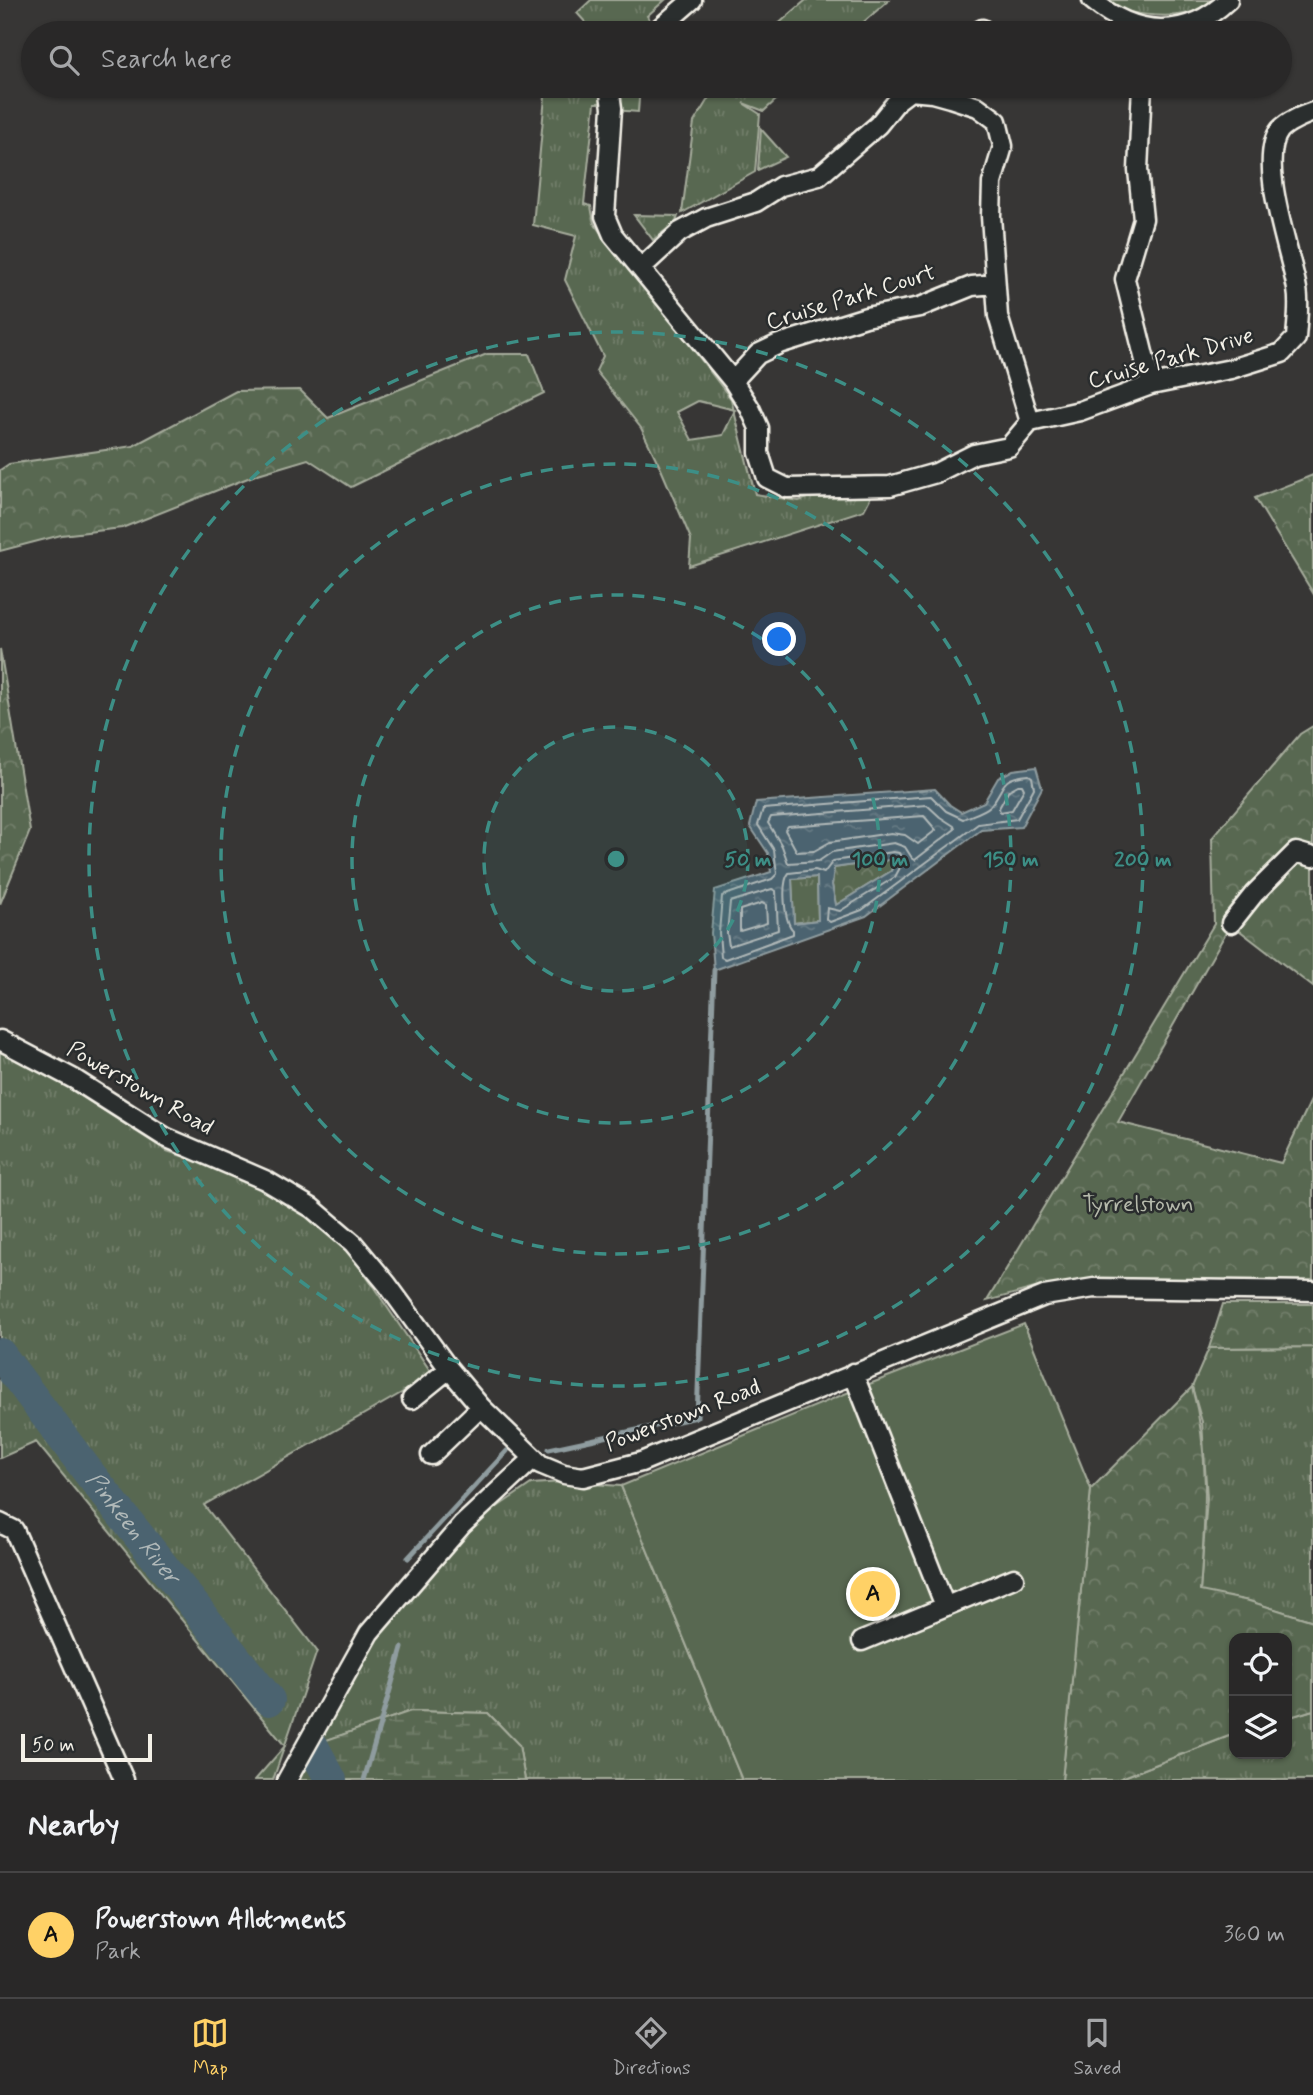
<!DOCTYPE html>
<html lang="en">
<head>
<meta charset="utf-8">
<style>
  body { margin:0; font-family:Mynerve,sans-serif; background:#353434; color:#f1f3f6 }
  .controls { position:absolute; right:21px; bottom:21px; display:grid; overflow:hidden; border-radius:14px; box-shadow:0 2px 5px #0004 }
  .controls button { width:63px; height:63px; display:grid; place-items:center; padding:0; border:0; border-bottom:2px solid #454445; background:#292828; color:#f1f3f6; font:35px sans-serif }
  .scale { position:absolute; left:21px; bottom:18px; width:131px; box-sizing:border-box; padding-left:7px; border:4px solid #f4f1e8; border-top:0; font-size:19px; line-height:24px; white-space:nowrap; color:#f4f1e8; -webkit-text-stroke:5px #2a2d2e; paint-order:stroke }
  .you { position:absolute; left:780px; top:640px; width:24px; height:24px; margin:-18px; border:5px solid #fff; border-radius:50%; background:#1a73e8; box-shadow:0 0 0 10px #1a73e833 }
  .badge { display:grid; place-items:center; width:46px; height:46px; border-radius:50%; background:#ffd166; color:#111; font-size:23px; font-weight:700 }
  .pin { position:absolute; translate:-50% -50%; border:4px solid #fff; box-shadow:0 2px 7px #0006 }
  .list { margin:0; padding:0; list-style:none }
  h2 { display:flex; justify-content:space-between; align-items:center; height:91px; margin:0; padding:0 28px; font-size:30px }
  h2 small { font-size:23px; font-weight:400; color:#a5a6a8 }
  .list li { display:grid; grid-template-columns:46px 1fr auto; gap:21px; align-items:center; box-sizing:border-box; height:126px; padding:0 28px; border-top:2px solid #454445 }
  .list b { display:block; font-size:26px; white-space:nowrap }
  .list p { margin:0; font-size:23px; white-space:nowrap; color:#a5a6a8 }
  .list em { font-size:23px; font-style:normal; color:#a5a6a8 }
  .icon { flex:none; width:38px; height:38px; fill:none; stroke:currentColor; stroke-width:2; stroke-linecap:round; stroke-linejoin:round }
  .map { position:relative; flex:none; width:1313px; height:1780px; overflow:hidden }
  .search { position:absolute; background:#292828; box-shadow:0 2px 5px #0004; left:21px; right:21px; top:21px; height:77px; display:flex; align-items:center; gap:18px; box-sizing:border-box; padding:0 24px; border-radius:38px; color:#a5a6a8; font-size:26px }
  .sheet { height:217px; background:#292828 }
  nav { display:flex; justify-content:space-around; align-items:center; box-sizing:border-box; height:98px; border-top:2px solid #454445; background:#292828; font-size:19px; color:#a5a6a8 }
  nav a { display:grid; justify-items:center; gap:4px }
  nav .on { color:#ffd166 }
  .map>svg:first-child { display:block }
  .grass { fill:url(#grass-tufts); stroke:#a6ac9c; stroke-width:2; fill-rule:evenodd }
  .forest { fill:url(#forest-crowns); stroke:#a6ac9c; stroke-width:2 }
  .wetland { fill:url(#wetland-marsh); stroke:#a6ac9c; stroke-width:2 }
  .green { fill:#596851; stroke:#a6ac9c; stroke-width:2 }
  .water { fill:url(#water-ripples); stroke:#8f9c9f; stroke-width:2; fill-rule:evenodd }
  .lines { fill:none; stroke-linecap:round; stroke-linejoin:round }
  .shore { stroke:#b0b8b8; stroke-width:2 }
  .stream { stroke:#8f9c9f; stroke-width:5 }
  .river { stroke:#4b636f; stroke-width:32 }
  .minor-casing { stroke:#f4f1e8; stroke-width:23 }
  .minor { stroke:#2a2d2e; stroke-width:18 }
  .ring { fill:none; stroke:#3d8f86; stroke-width:3.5; stroke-dasharray:12 9 }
  .labels { text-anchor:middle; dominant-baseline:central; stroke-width:5; stroke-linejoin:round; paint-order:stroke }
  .street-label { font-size:23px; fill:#f4f1e8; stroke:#2a2d2e }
  .park-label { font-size:23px; fill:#b6baac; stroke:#2a2d2e }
  .water-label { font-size:24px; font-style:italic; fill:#b0b8b8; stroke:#2a2d2e }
  .centre { fill:#3d8f86; stroke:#2a2d2e; stroke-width:3.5 }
  .ring-label { font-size:21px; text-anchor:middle; font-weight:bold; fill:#3d8f86; stroke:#2a2d2e; stroke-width:5; stroke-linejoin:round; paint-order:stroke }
</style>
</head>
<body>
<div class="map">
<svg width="1313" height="1780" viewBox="0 0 1313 1780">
  <defs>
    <pattern id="grass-tufts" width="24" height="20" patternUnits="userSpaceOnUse" patternTransform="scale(1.75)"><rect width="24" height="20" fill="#596851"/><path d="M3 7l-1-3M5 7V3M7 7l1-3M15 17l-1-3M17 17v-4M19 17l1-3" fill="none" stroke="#717e6a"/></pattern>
    <pattern id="forest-crowns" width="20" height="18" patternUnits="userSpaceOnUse" patternTransform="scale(1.75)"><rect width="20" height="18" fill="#596851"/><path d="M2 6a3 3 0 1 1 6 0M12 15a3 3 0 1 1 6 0" fill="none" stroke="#717e6a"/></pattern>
    <pattern id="wetland-marsh" width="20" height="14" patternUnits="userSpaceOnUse" patternTransform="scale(1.75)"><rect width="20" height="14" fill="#596851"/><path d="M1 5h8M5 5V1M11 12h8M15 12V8" fill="none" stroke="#717e6a"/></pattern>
    <pattern id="water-ripples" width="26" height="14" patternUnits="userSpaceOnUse" patternTransform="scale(1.75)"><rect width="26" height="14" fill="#4b636f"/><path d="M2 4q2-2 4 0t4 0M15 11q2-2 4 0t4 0" fill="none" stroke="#667a84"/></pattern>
  </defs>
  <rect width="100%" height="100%" fill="#373635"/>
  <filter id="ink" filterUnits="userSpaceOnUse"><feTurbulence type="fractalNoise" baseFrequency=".0143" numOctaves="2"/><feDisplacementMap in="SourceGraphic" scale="14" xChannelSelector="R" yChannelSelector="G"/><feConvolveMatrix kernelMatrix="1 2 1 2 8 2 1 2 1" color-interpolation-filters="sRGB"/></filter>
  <g filter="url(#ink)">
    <path class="grass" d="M591 0H665L647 16 650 20 636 33H595L577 13Z
      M806 0H889L851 33H768Z
      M1103 0H1212C1206 5 1201 10 1193 12 1171 19 1120 16 1103 0Z
      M546 86H599L601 103H595L584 204 591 206 594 223 611 248 676 327 731 399 755 494 799 501 808 498 873 493 864 510 689 566 691 539 661 469 641 428 596 371 603 356 565 280 576 236 533 225ZM698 401 735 410 723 435 692 440 677 412Z
      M616 86H640L638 112 614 110Z
      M716 86 721 90 718 86H791L764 111 743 103 760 114 755 172 682 213 694 122Z
      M761 129 786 157 758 170Z
      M634 215 678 216 676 222 653 240Z
      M817 877 818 920 794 923 792 879Z
      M0 1044 167 1151 265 1183 315 1217 350 1252 433 1375 204 1505 317 1651 273 1780H255L285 1746 36 1442 0 1458Z
      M1313 1347V1621L1249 1601 1200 1592 1207 1498 1202 1422 1192 1387 1209 1348Z
      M563 1482 621 1486 742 1780H525L519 1745 488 1713 411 1711 313 1745 332 1780H300L312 1745 375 1634 445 1551 490 1512 531 1484Z
      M1313 1710V1780H1116L1234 1734V1754H1287V1718Z"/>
    <path class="forest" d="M487 354H529L544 393 351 487 308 459 258 474 122 528 61 535 0 551V470L9 464 133 446 236 391 300 390 328 418Z
      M1313 475V593L1255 498Z
      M0 649 30 831 0 904Z
      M1313 726V987L1231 924 1118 1122 1281 1163 1313 1096V1286H1219L1115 1279 1035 1288 987 1301 1214 924 1212 838 1300 734Z
      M897 858 891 871 836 905 832 885 834 868Z
      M1223 1304H1313V1347L1209 1348Z
      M1192 1387C1211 1458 1205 1520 1200 1591L1249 1601 1313 1621V1710L1287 1718V1638H1234V1734L1116 1780H1062L1091 1489Z"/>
    <path class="wetland" d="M411 1711 488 1713 519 1745 525 1780H332L312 1745Z"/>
    <path class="green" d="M1024 1324 1091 1489 1062 1780H742L621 1486 859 1388Z"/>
    <path class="water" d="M1036 767 1042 788 1021 827 981 830 866 916 714 970 711 933 715 890 771 872 768 853 750 826 756 802 935 789 950 805 961 812 984 802 998 778 1013 770ZM896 859 891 871 836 905 832 885 834 868ZM817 877 818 920 794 923 792 879Z"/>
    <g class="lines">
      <path class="shore" d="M1029 775 1032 777 1034 788 1017 819 978 824 862 910 830 922 826 919 827 908 840 911 895 877 903 862 899 853 893 852 833 861 824 873 815 870 789 873C781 882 784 922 793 930V934L725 959 721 957 719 933 722 896 772 879 777 874 774 850 758 825 763 809 931 796 946 811 963 819C971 815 984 812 990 806 1007 787 997 778 1029 775Z
        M1018 785H1022L1024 789 1012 810 1000 812 999 808 1009 790Z
        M927 805 940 817 954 826 955 829 915 860 912 858 905 847 894 843 832 852 819 861 788 863 782 846 768 823 771 817Z
        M924 816 936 830 918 844 905 835 891 833 830 842 814 851 797 852 785 830 788 826Z
        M772 889 776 891 778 930 729 946 727 933 730 902Z
        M762 903 766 905 767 923 740 931V910Z"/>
      <path class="stream" d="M549 1449 697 1417 714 970
        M408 1558 507 1451
        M364 1780 402 1648"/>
      <g class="river">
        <path id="s1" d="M0 1354 89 1473 269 1700"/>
        <path d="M312 1745 331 1780"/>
      </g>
      <g class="minor-casing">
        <path id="minor" d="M1092 0C1135 37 1186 40 1228 0
          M654 33 692 0
          M977 33 982 29
          M609 86 612 108 605 216 613 235 733 381 750 408 759 428V453L767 478 787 488 890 486 936 473 974 454 1009 447 1030 422 1080 411 1151 385 1231 369 1282 353 1296 338C1297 322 1300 305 1297 289 1291 253 1256 160 1280 130 1288 121 1302 116 1313 112
          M1142 86 1138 170 1143 219 1125 279 1151 385
          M641 268 680 232 706 218 756 202 781 186 819 176 878 125 898 100 910 91 932 93 950 98 978 107 997 121 1003 146 992 183 991 216 998 316 1030 422
          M733 381 758 354 779 344 866 317 920 307 972 286 995 284
          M1231 923 1254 894 1296 852 1313 857
          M0 1040 74 1079 165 1137 265 1180 312 1208 353 1243 387 1284 449 1369 481 1407 540 1464 564 1474 583 1477 641 1462 1044 1296 1094 1288 1313 1291
          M853 1373 945 1606
          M412 1399 449 1369
          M431 1455 481 1407
          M0 1523 14 1530 124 1780
          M862 1641 1014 1578
          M287 1780 369 1633 462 1525 534 1458"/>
      </g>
      <use href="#minor" class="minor"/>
    </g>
  </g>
  <circle cx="616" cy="859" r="132" fill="#3d8f86" fill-opacity=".12"/>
  <g class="ring">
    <circle cx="616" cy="859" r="132"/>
    <circle cx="616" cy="859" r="264"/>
    <circle cx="616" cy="859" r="395"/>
    <circle cx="616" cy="859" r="527"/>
  </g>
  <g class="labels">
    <g class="street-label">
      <text transform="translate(851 298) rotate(-17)">Cruise Park Court</text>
      <text transform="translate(1171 359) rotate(-16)">Cruise Park Drive</text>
      <text transform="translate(140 1089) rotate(30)">Powerstown Road</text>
      <text transform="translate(683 1416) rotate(-21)">Powerstown Road</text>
    </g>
    <g class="park-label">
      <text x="1138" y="1205">Tyrrelstown</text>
    </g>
    <g class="water-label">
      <text stroke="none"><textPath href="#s1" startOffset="219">Pinkeen River</textPath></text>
    </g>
  </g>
  <circle cx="616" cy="859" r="10" class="centre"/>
  <g class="ring-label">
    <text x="748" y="866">50 m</text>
    <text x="880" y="866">100 m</text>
    <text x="1011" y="866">150 m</text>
    <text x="1143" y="866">200 m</text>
  </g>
</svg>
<div class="controls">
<button><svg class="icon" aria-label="locate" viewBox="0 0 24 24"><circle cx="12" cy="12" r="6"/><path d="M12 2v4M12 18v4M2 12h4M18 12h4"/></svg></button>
<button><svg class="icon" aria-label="layers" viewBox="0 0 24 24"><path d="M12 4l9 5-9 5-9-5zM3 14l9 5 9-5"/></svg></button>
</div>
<div class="scale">50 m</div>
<div class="you"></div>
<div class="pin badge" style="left:873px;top:1594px">A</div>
<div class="search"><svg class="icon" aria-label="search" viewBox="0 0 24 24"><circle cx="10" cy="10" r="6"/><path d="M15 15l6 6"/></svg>Search here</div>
</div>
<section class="sheet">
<h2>Nearby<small></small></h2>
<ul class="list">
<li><span class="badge">A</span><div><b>Powerstown Allotments</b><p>Park</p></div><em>360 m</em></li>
</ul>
</section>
<nav>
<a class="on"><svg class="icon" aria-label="map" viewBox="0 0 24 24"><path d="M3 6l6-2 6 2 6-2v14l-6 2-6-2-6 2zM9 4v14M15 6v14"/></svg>Map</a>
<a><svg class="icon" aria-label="directions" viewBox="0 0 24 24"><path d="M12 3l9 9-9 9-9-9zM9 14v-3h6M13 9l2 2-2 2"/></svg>Directions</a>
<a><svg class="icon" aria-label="saved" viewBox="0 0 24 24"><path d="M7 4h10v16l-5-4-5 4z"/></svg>Saved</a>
</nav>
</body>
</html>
